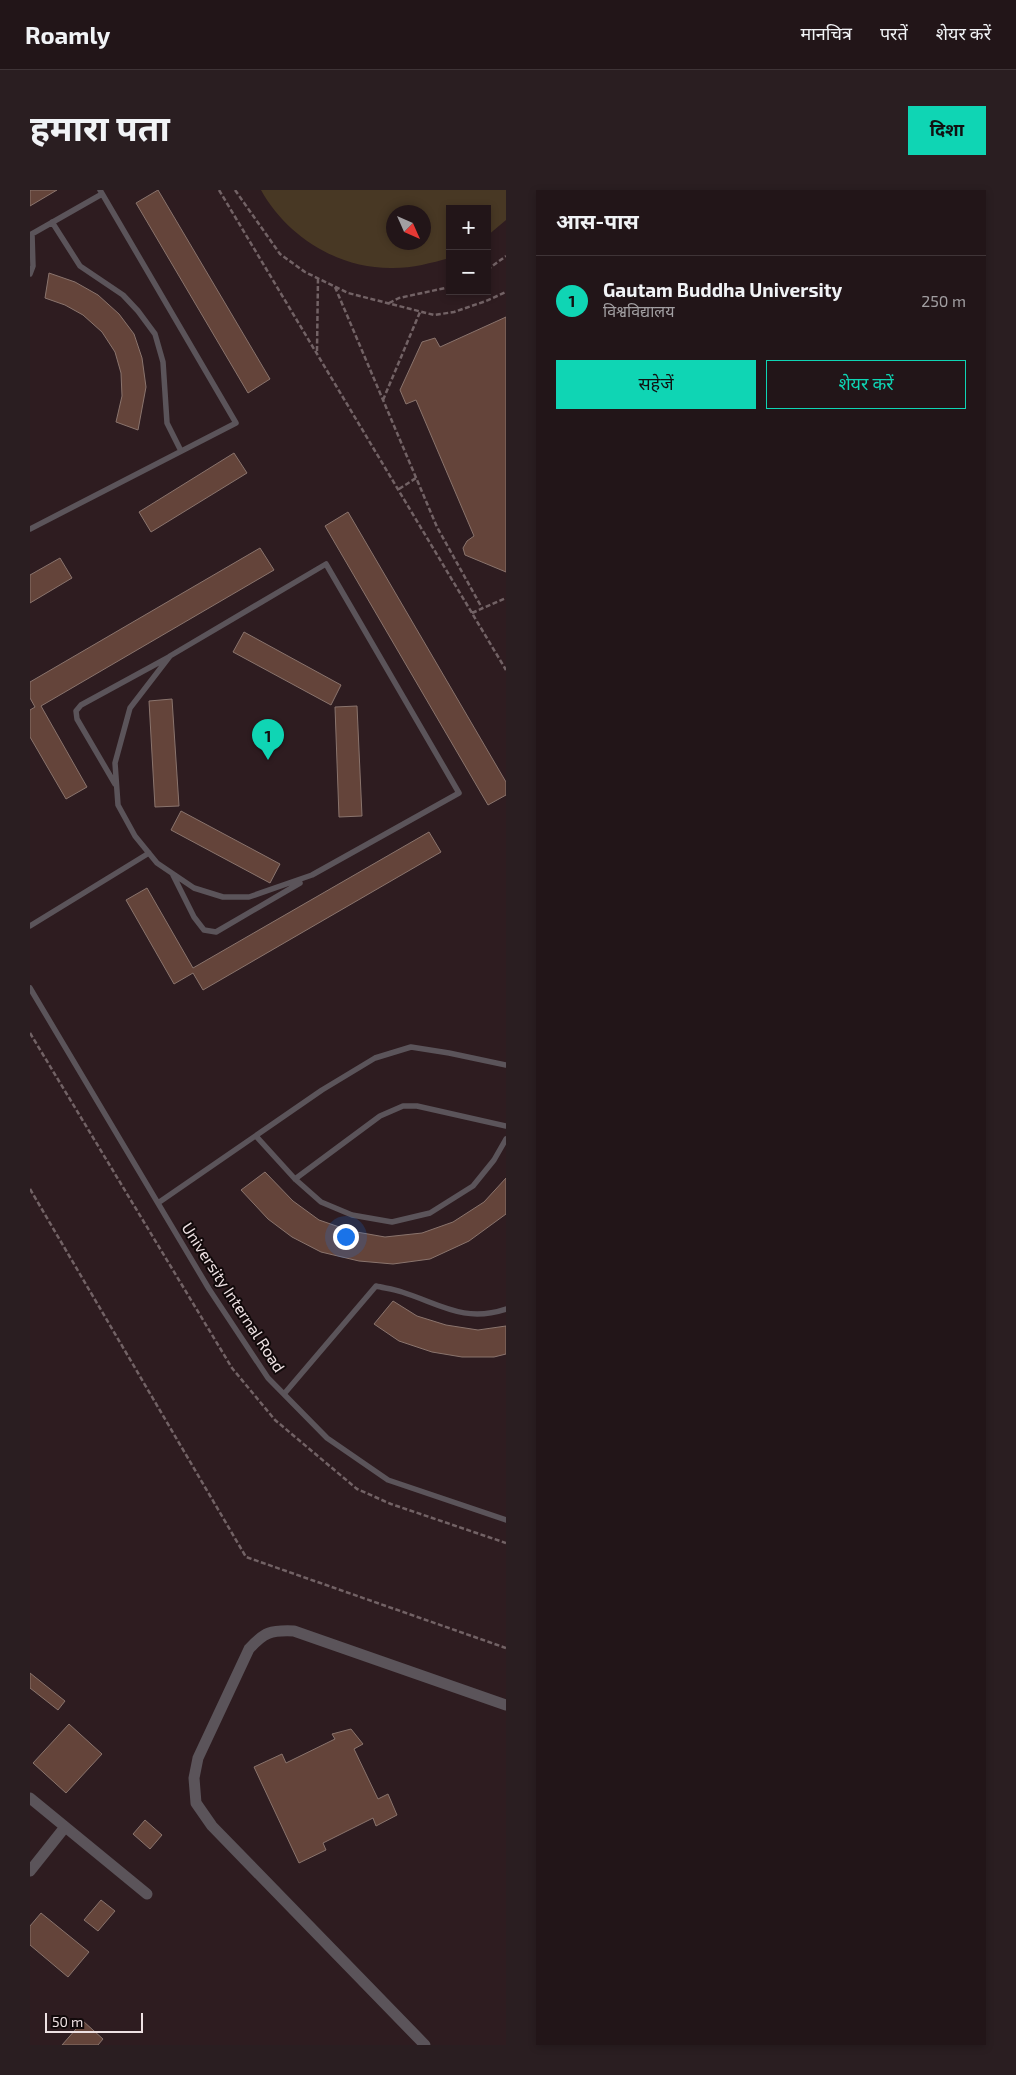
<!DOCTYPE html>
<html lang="hi">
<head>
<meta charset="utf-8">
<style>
  body { margin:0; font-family:"Exo 2","Noto Sans Devanagari",sans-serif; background:#2a1e21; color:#f1f3f6 }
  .controls { position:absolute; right:15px; top:15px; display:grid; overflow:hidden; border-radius:0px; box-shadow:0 2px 8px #0003 }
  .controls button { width:45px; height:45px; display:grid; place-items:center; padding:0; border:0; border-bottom:1px solid #3f3437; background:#221518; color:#f1f3f6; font:25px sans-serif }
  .compass { position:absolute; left:356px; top:15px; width:45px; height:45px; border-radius:50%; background:#221518; box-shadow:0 2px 8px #0003; rotate:135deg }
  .scale { position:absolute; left:15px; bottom:12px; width:98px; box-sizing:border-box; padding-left:5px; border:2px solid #eee1e3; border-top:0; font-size:14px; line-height:18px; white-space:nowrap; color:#eee1e3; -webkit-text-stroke:4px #11090a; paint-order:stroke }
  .you { position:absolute; left:315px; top:1046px; width:18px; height:18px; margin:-12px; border:4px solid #fff; border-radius:50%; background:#1a73e8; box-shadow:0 0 0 8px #1a73e833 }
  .badge { display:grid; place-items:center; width:32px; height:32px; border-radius:50%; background:#0fd5b4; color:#111; font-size:16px; font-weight:700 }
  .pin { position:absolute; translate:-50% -41px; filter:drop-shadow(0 1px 2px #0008) }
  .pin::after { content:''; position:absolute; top:26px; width:18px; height:15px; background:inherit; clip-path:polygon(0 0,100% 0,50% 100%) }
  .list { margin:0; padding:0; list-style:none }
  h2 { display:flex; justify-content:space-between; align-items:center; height:65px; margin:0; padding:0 20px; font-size:21px }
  h2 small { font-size:16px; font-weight:400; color:#a29fa2 }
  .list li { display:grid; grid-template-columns:32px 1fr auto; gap:15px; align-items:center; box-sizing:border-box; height:90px; padding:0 20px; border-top:1px solid #3f3437 }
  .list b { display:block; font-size:19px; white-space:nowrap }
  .list p { margin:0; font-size:16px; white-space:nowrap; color:#a29fa2 }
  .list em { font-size:16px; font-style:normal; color:#a29fa2 }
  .actions { display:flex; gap:10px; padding:15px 20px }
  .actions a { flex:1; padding:11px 0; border:1px solid #0fd5b4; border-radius:0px; text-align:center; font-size:18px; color:#0fd5b4 }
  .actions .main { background:#0fd5b4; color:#111 }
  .map { position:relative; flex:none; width:476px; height:1855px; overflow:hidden; border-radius:0px }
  header { display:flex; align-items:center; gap:30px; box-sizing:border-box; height:70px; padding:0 25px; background:#221518; border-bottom:1px solid #3f3437 }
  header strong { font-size:24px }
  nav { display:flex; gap:28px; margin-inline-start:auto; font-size:18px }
  .intro { display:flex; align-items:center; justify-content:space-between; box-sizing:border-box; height:120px; padding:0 30px }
  h1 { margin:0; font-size:35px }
  .button { padding:12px 22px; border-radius:0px; background:#0fd5b4; color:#111; font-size:18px; font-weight:700 }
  main { display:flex; gap:30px; padding:0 30px }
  aside { flex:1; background:#221518; border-radius:0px; box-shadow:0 2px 8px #0003 }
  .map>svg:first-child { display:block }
  .green { fill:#483824; fill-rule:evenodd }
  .building { fill:#64443a; stroke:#8a746d }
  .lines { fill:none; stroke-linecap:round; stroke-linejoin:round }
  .path { stroke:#726265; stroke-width:2.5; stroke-dasharray:5 2.5; stroke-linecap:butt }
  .lane { stroke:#5b545a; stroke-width:5.5 }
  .street { stroke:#5b545a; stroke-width:11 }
  .labels { text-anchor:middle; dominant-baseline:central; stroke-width:4; stroke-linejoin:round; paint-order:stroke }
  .street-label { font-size:16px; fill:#eee1e3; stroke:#11090a }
</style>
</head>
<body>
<header>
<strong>Roamly</strong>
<nav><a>मानचित्र</a><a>परतें</a><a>शेयर करें</a></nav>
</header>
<div class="intro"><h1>हमारा पता</h1><a class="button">दिशा</a></div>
<main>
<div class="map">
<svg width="476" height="1855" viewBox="0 0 476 1855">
  <rect width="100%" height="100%" fill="#2e1c20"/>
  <path class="green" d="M231 0H476V30L457 46V19H420V68C401 73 383 78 363 78 309 79 257 47 231 0ZM363 22H393V52H363Z"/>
  <path class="building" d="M0 0H27L0 16Z
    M128 0 240 189 218 203 106 13Z
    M19 83 45 92 68 105 89 124 104 144 112 168 116 197 108 240 86 232 92 206 91 183 85 162 72 142 53 125 35 115 15 108Z
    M476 127V382L435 365 433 358 437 351 444 346 386 210 376 214 370 200 392 152 405 148 410 157Z
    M204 263 217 283 121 342 109 322Z
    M318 322 476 592V605L458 615 295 336Z
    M230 358 244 380 11 516 57 597 36 609 0 547V520L5 517 0 508V492Z
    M30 368 42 388 0 413V385Z
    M214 442 311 495 301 515 203 462Z
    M142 509 149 616 125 617 119 511Z
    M327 516 332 626 309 627 305 517Z
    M151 621 250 674 240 693 141 640Z
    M399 642 411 662 173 800 163 783 144 794 96 710 117 698 163 778Z
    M235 982 263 1011 289 1030 321 1041 355 1047 392 1043 423 1032 454 1012 476 988V1024L439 1051 400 1069 363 1074 329 1071 291 1062 262 1047 238 1029 211 1000Z
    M363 1111 387 1126 416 1135 448 1140 476 1136V1164L464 1167H432L402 1162 369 1151 344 1134Z
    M0 1483 35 1511 28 1520 0 1498Z
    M39 1534 72 1564 36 1603 3 1573Z
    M321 1539 333 1554 324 1559 348 1609 358 1604 367 1625 346 1636 343 1628 293 1653 296 1660 269 1673 224 1577 252 1564 256 1573 305 1549 302 1544Z
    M115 1630 132 1645 120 1659 103 1644Z
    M71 1710 85 1721 68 1741 54 1730Z
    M11 1723 59 1762 38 1787 0 1755V1736Z
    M53 1831 73 1849 68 1855H32Z"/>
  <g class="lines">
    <path class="path" d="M189 0 476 480
      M205 0 250 64 275 82 318 103 404 125 424 122 456 111 476 102
      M457 80 476 66
      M305 97 407 337 452 418
      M359 113 369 108 420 97
      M287 161 288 88
      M353 210 390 122
      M369 299 386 288
      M442 423 476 408
      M0 843 202 1178 245 1230 327 1299 361 1314 476 1353
      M0 999 216 1367 476 1458"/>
    <path class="lane" d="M22 32 50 76 93 105 108 121 125 144 133 172 137 233 151 261
      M0 45 72 4
      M0 84 3 76 2 44
      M0 339 206 233 70 0
      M296 374 429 603 282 685 219 707H193L164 698 127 673 105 646 88 615 85 573 100 518 140 466Z
      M85 594 47 529 46 521 51 515 139 467
      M143 685 164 727 174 740 186 742 270 693
      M0 736 119 663
      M0 798 179 1099 238 1188 297 1248 358 1290 476 1330
      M226 946 265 989 291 1012 322 1025 362 1032 400 1023 443 996 464 970 476 949
      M265 989 350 926 373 916H387L476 936
      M128 1013 292 900 345 868 381 857 419 863 476 875
      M254 1204 346 1096C354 1098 364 1099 372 1102 410 1114 434 1133 476 1119"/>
    <path class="street" d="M0 1608 117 1704
      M0 1681 35 1637
      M395 1855 182 1636 166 1613 164 1588 168 1568 219 1459C234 1442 241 1440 264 1441L476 1515"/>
  </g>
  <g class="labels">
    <g class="street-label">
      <text transform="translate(204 1107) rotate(57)">University Internal Road</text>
    </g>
  </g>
</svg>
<div class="controls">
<button>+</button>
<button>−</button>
</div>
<svg class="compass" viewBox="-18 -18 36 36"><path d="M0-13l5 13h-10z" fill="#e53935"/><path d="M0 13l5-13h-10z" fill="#a29fa2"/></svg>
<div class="scale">50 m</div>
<div class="you"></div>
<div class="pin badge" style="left:238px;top:570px">1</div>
</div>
<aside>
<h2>आस-पास<small></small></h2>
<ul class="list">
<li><span class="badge">1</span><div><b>Gautam Buddha University</b><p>विश्वविद्यालय</p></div><em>250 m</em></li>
</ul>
<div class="actions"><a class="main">सहेजें</a><a>शेयर करें</a></div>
</aside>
</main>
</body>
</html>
